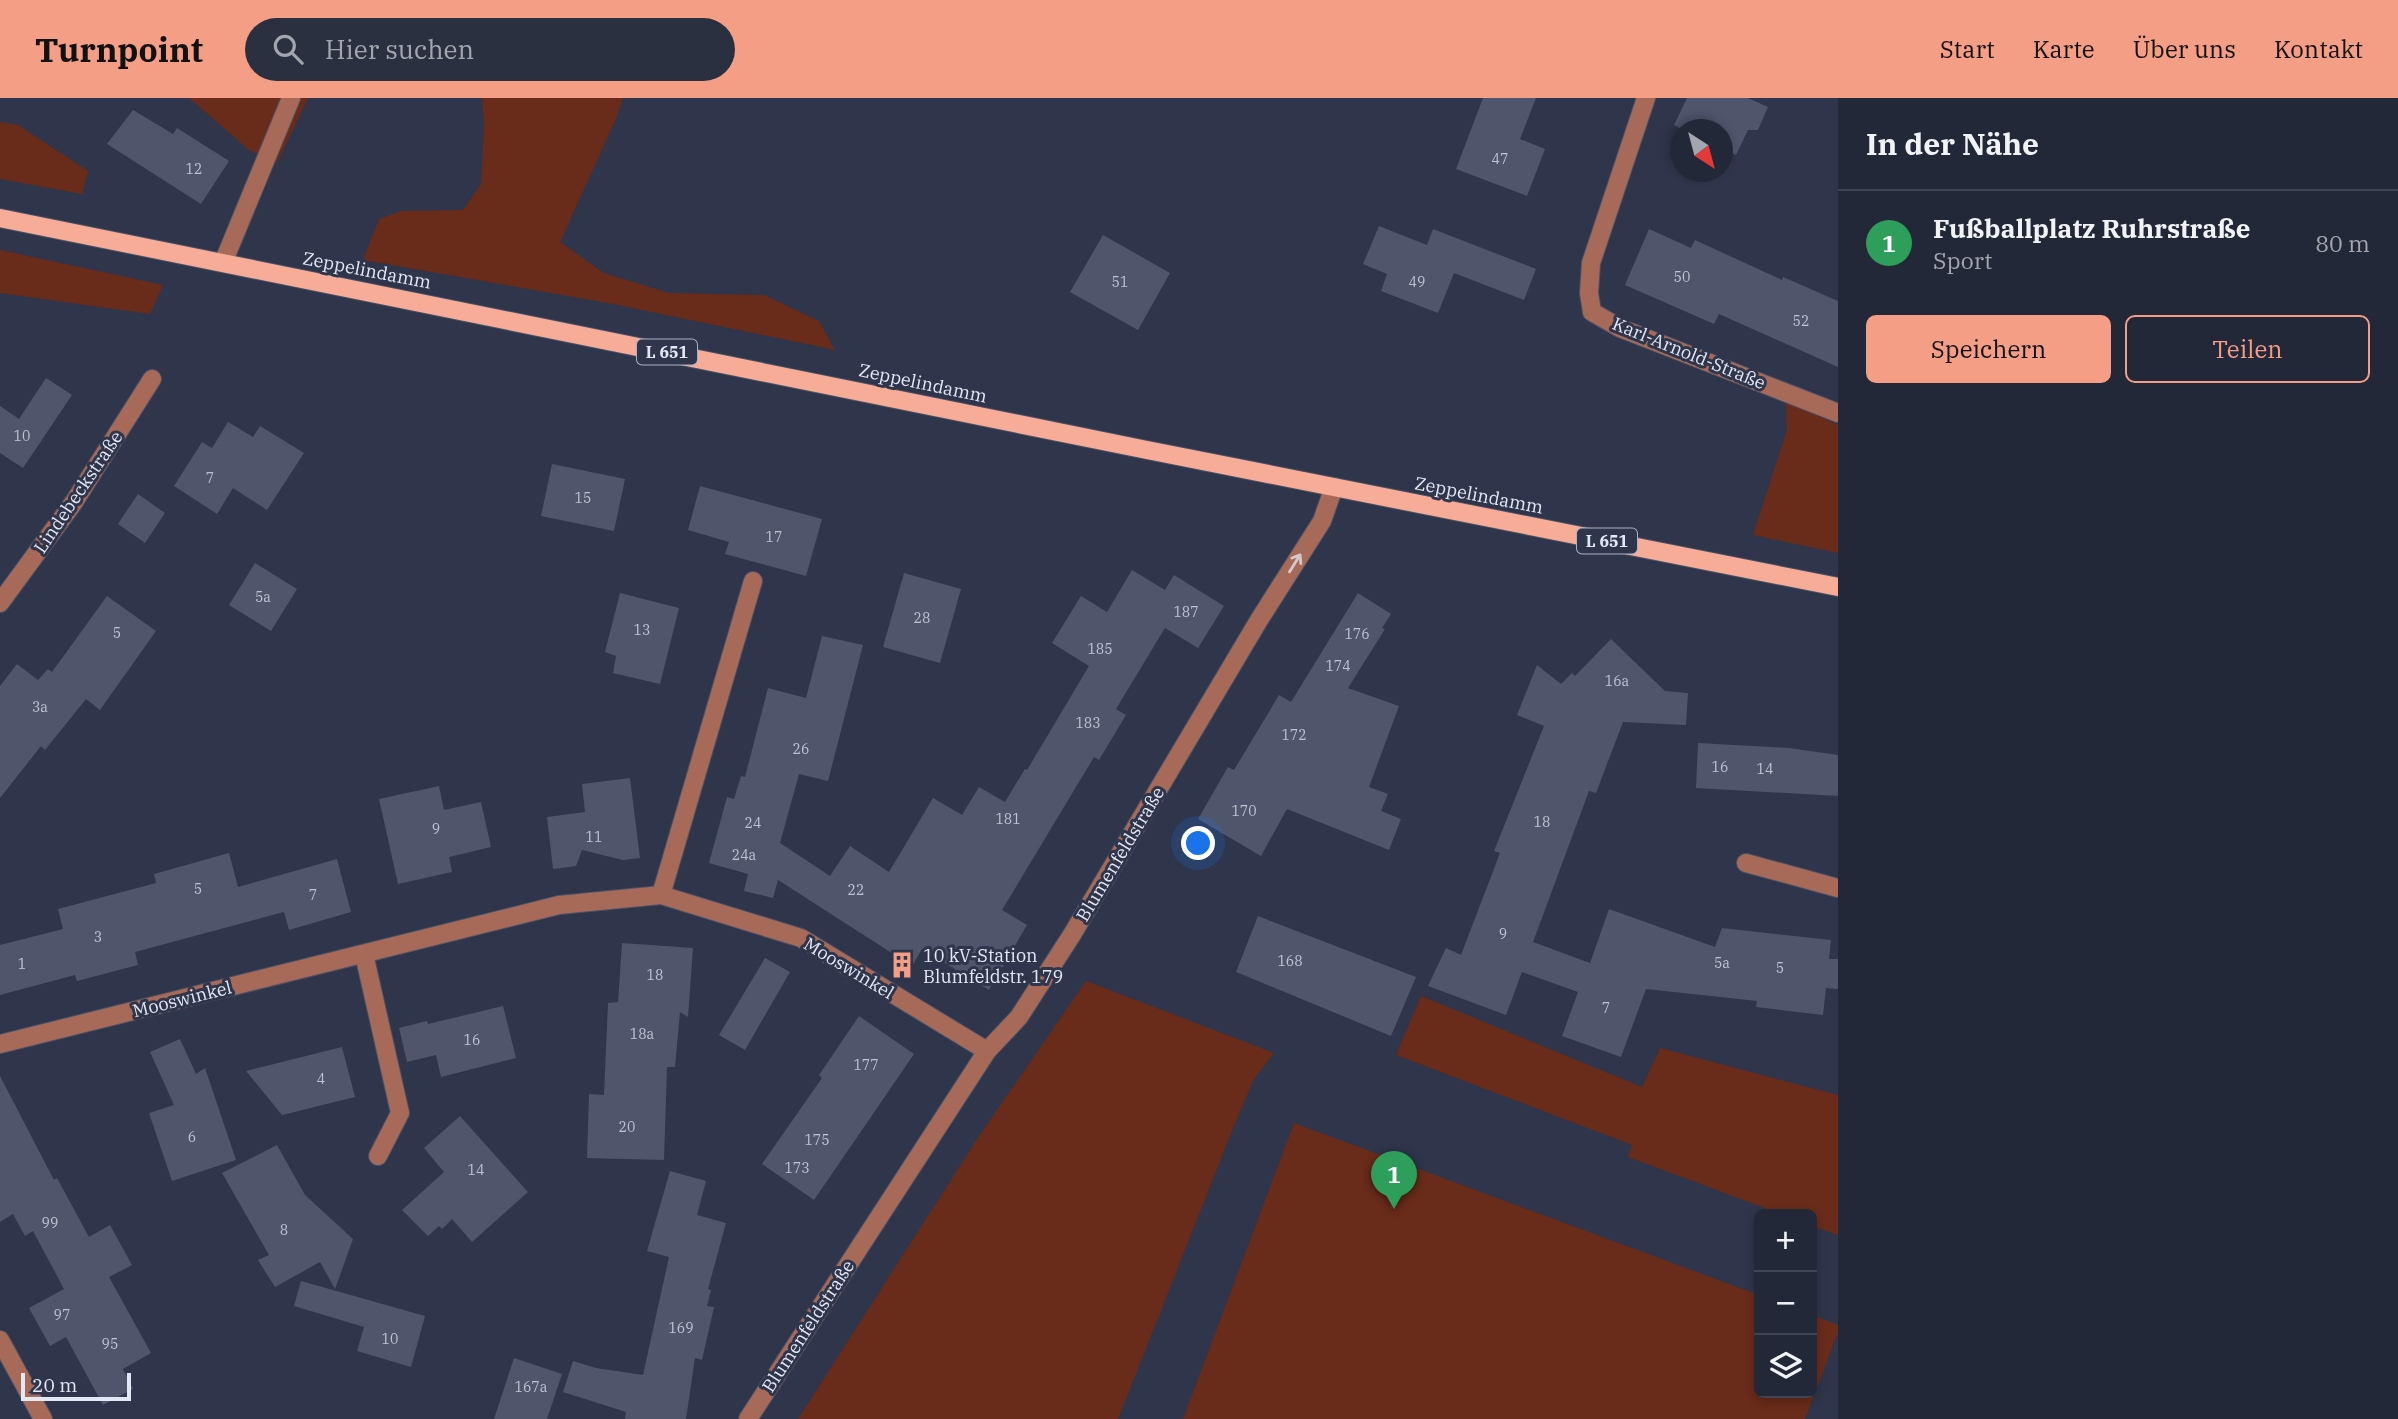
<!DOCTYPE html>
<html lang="de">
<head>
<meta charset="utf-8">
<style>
  body { margin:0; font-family:"IBM Plex Serif",serif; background:#2b3040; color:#f1f3f6 }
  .controls { position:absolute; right:21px; bottom:21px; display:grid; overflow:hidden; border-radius:10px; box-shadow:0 4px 10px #0003 }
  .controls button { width:63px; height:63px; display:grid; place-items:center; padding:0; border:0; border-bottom:2px solid #404453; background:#232838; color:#f1f3f6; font:35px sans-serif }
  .compass { position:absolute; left:1670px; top:21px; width:63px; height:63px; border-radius:50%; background:#232838; box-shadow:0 4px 10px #0003; rotate:144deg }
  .scale { position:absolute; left:21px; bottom:18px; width:110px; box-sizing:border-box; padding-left:7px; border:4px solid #e3e8f5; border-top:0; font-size:19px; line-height:24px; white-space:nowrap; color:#e3e8f5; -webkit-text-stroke:5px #2f354a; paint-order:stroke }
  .you { position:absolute; left:1199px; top:746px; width:24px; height:24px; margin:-18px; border:5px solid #fff; border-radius:50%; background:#1a73e8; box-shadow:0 0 0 10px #1a73e833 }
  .badge { display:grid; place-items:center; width:46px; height:46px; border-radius:50%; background:#f49e86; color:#fff; font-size:23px; font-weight:700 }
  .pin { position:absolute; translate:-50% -58px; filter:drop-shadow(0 2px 4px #0008) }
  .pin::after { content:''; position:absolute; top:37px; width:24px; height:21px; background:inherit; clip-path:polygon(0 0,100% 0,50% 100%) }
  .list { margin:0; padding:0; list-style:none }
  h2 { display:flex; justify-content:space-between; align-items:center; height:91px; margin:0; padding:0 28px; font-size:30px }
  h2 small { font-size:23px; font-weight:400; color:#a3a6ae }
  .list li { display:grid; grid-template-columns:46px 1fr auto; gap:21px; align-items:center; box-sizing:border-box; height:105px; padding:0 28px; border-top:2px solid #404453 }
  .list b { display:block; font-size:26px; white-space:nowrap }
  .list p { margin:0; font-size:23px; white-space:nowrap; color:#a3a6ae }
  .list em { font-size:23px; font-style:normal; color:#a3a6ae }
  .actions { display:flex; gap:14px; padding:21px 28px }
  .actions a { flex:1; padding:16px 0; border:2px solid #f49e86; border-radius:10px; text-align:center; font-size:24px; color:#f49e86 }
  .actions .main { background:#f49e86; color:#111 }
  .icon { flex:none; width:38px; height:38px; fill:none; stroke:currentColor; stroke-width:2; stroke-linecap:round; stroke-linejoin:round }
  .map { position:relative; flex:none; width:1838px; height:1321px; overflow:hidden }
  header { display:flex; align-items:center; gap:42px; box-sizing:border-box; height:98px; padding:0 35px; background:#f49e86; color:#111 }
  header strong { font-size:33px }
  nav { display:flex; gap:38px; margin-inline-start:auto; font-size:24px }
  .search { width:490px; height:63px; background:#2b3040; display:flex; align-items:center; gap:18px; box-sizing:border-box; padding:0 24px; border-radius:38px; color:#a3a6ae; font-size:26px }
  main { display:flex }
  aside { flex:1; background:#232838 }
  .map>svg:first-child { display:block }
  .green { fill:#692b1a }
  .building { fill:#4f566c }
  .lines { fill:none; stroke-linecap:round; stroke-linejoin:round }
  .minor-casing { stroke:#4c5265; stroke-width:20 }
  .major-casing { stroke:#4c5265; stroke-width:20 }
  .minor { stroke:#a76a59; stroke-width:18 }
  .major { stroke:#f6ac96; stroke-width:18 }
  .oneway { stroke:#d4c8ce }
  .labels { text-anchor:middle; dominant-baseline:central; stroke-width:6; stroke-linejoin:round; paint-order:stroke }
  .number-label { font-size:14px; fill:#bec4d3 }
  .shield { fill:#2f354a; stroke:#adb2c2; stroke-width:2 }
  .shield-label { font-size:16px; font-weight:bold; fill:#e3e8f5 }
  .street-label { font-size:18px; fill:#e3e8f5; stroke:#2f354a }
  .poi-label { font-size:18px; fill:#e3e8f5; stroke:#2f354a; text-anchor:start }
</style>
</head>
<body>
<header>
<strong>Turnpoint</strong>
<div class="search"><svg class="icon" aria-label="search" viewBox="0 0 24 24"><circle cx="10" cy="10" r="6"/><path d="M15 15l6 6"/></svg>Hier suchen</div>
<nav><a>Start</a><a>Karte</a><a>Über uns</a><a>Kontakt</a></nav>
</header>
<main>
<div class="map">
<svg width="1838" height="1321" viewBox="0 0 1838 1321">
  <rect width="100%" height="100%" fill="#2f354a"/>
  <path class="green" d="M189 0H308L277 65 249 52Z
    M482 0H623L616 21 560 144 604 175 669 195 764 197 819 223 835 252 613 206 363 162 379 121 401 113 463 112 481 86 484 26Z
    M0 24 18 27 88 73 82 96 0 81Z
    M0 152 163 187 150 216 0 195Z
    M1786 303 1838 327V455L1753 437 1787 332Z
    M1086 883 1274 955 1254 981 1236 1023 1118 1321H798L979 1038Z
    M1421 898 1642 989 1660 950 1838 997V1137L1812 1128V1116H1781L1628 1059 1632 1047 1396 957Z
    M1294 1025 1759 1197V1295H1812V1217L1838 1227V1234L1805 1321H1183Z"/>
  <path class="building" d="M1483 0H1536L1520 41 1545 51 1527 98 1456 71Z
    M1687 0H1748L1768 9 1758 32H1748L1736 57 1723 51V32H1683L1674 27Z
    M133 12 173 36 177 30 229 63 201 106 107 46Z
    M1379 128 1427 147 1433 131 1536 171 1524 202 1454 175 1438 215 1381 193 1387 176 1363 166Z
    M1649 131 1691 150 1695 142 1782 182 1783 179 1838 203V269L1719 216 1714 226 1625 187Z
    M1103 137 1170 175 1138 232 1070 194Z
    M46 280 72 297 23 370 0 355V308L19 321Z
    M228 324 253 339 260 328 304 355 267 412 233 390 217 416 174 388 202 344 212 350Z
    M552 366 625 381 614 433 541 418Z
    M700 388 822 421 806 478 725 456 729 444 688 432Z
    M138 396 165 415 145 445 118 426Z
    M255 465 297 491 271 533 229 507Z
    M1132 472 1165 492 1174 477 1224 508 1198 550 1165 530 1116 611 1126 617 1099 662 1094 659 1002 812 1027 827 989 892 922 851 912 868 778 782 773 800 744 793 748 776 709 765 727 699 734 701 741 678 745 679 768 590 806 600 822 538 863 547 828 683 799 676 780 745 830 778 850 748 889 774 933 700 962 717 979 689 1005 704 1025 671 1027 672 1089 568 1052 545 1081 498 1107 514Z
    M904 475 961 491 940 565 883 549Z
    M620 495 679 510 660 586 613 575 616 558 605 554Z
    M1358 495 1391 516 1382 530 1385 531 1348 590 1399 608 1369 689 1388 696 1381 713 1401 721 1389 752 1287 711 1261 758 1198 721 1228 669 1234 672 1279 597 1291 604Z
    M107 498 156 533 100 612 86 601 45 652 41 648 0 700V588L17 566 38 582 48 571 52 574Z
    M1611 541 1665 593 1688 595 1686 627 1623 624 1596 695 1589 693 1533 844 1590 865 1609 811 1715 849 1722 830 1831 842 1829 861H1838V891L1826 890 1823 917 1756 909 1757 903 1646 891 1621 959 1562 938 1578 894 1522 874 1506 917 1428 888 1446 850 1461 857 1500 755 1494 753 1544 628 1517 617 1537 567 1561 586 1572 575 1575 578Z
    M1698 645 1789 650 1838 657V698L1696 690Z
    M630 680 640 760 623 762 582 752 576 768 553 771 547 719 585 714 582 686Z
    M439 688 444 712 481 704 491 749 449 759 452 774 398 786 379 701Z
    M229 755 238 789 337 761 351 814 289 832 284 814 135 854 138 867 77 883 75 877 0 897V847L63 831 58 811 156 785 154 776Z
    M1258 818 1416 879 1391 938 1236 874Z
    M622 845 693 850 688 919 680 914 675 969H667L664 1062 587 1060 589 996 604 997 608 905 618 904Z
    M765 860 790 874 745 952 719 937Z
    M503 908 516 960 441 979 436 957 407 964 399 930 427 923 428 926Z
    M859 918 914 956 814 1102 762 1066 822 980 819 977Z
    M180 941 196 976 205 970 236 1062 172 1083 149 1015 174 1007 150 954Z
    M342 949 355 999 282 1017 246 973Z
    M0 978 54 1082 57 1080 89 1139 110 1127 132 1167 109 1179 151 1255 123 1271 133 1291 103 1307 66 1239 50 1248 29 1210 64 1191 33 1133 25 1138 13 1116 0 1124Z
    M460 1018 528 1094 472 1144 452 1121 442 1131 439 1128 428 1138 402 1112 444 1074 424 1050Z
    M277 1047 305 1097 353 1141 335 1191 320 1164 275 1189 258 1162 269 1157 222 1075Z
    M670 1073 706 1083 697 1117 726 1125 708 1191 711 1192 707 1208 714 1209 702 1262 695 1260 686 1321H625L626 1314 563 1294 573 1263 596 1270 643 1277 669 1159 647 1153Z
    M301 1183 425 1218 411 1269 357 1253 364 1229 294 1208Z
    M514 1260 562 1276 547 1321H494Z"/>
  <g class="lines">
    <g class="minor-casing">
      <path id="minor" d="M1646 0 1591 165 1589 195 1592 214 1620 230 1838 315
        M223 165 291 0
        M0 505 74 404 152 281
        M1746 765 1838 790
        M661 797 753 483
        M364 856 400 1015 378 1058
        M0 946 559 807 661 797 801 840 987 953
        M0 1242 43 1321
        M748 1321 987 953 1019 919 1073 835 1259 522 1322 423 1334 389"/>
    </g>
    <g class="major-casing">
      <path id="major" d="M0 120 1147 352 1838 489"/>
    </g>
    <use href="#minor" class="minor"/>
    <use href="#major" class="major"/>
  </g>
  <defs><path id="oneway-shaft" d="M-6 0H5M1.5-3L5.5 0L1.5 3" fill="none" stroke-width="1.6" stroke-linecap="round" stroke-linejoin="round" transform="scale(1.75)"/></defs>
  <use class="oneway" href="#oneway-shaft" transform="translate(1295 465) rotate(-58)"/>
  <defs>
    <g id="building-bare" transform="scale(2.1)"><path d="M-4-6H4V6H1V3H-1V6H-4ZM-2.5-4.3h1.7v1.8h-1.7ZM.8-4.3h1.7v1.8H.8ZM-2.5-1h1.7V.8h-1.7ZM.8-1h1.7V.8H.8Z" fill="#f49e86" stroke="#2f354a" stroke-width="2.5" paint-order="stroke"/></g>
  </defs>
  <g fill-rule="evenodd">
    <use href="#building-bare" x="902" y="867"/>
  </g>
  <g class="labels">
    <g class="number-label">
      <text x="1500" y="61">47</text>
      <text x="194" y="71">12</text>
      <text x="1682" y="179">50</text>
      <text x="1120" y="184">51</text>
      <text x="1417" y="184">49</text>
      <text x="1801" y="223">52</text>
      <text x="22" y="338">10</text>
      <text x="210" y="380">7</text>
      <text x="583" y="400">15</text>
      <text x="774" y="439">17</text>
      <text x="263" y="499">5a</text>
      <text x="1186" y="514">187</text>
      <text x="922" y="520">28</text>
      <text x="642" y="532">13</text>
      <text x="117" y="535">5</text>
      <text x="1357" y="536">176</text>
      <text x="1100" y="551">185</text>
      <text x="1338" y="568">174</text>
      <text x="1617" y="583">16a</text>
      <text x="40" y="609">3a</text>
      <text x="1088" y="625">183</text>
      <text x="1294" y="637">172</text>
      <text x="801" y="651">26</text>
      <text x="1720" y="669">16</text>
      <text x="1765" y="671">14</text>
      <text x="1244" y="713">170</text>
      <text x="1008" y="721">181</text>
      <text x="1542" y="724">18</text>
      <text x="753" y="725">24</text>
      <text x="436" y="731">9</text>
      <text x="594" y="739">11</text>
      <text x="744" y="757">24a</text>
      <text x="198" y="791">5</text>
      <text x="856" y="792">22</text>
      <text x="313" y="797">7</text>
      <text x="1503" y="836">9</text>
      <text x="98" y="839">3</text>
      <text x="1290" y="863">168</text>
      <text x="1722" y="865">5a</text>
      <text x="22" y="866">1</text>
      <text x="1780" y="870">5</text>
      <text x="655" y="877">18</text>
      <text x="1606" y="910">7</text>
      <text x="642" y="936">18a</text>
      <text x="472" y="942">16</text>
      <text x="866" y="967">177</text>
      <text x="321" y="981">4</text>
      <text x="627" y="1029">20</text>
      <text x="192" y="1039">6</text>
      <text x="817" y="1042">175</text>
      <text x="797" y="1070">173</text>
      <text x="476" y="1072">14</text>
      <text x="50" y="1125">99</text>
      <text x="284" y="1132">8</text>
      <text x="62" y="1217">97</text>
      <text x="681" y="1230">169</text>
      <text x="390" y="1241">10</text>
      <text x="110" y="1246">95</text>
      <text x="531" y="1289">167a</text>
    </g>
    <g class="shield">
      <rect x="637" y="241.5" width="60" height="25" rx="5"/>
      <rect x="1577" y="430.5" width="60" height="25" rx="5"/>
    </g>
    <g class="shield-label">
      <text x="667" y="254">L 651</text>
      <text x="1607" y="443">L 651</text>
    </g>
    <g class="street-label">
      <text transform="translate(367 172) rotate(11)">Zeppelindamm</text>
      <text transform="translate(1689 255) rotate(22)">Karl-Arnold-Straße</text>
      <text transform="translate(923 285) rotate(12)">Zeppelindamm</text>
      <text transform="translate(78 394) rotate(-56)">Lindebeckstraße</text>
      <text transform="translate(1479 397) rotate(11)">Zeppelindamm</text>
      <text transform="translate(1120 756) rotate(-59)">Blumenfeldstraße</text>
      <text transform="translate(849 870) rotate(31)">Mooswinkel</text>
      <text transform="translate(182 901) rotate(-14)">Mooswinkel</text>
      <text transform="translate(808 1228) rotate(-57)">Blumenfeldstraße</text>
    </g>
    <g class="poi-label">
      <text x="923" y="857">10 kV-Station<tspan x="923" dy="21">Blumfeldstr. 179</tspan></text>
    </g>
  </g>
</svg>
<div class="controls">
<button>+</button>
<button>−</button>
<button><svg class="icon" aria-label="layers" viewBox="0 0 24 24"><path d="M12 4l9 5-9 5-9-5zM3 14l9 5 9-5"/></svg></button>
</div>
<svg class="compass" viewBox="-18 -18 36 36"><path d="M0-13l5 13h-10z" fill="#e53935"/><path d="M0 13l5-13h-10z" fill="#a3a6ae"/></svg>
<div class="scale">20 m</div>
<div class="you"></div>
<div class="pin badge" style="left:1394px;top:1111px;background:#2e9e5b">1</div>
</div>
<aside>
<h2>In der Nähe<small></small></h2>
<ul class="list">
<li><span class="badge" style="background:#2e9e5b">1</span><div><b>Fußballplatz Ruhrstraße</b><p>Sport</p></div><em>80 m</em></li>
</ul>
<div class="actions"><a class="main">Speichern</a><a>Teilen</a></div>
</aside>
</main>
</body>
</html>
